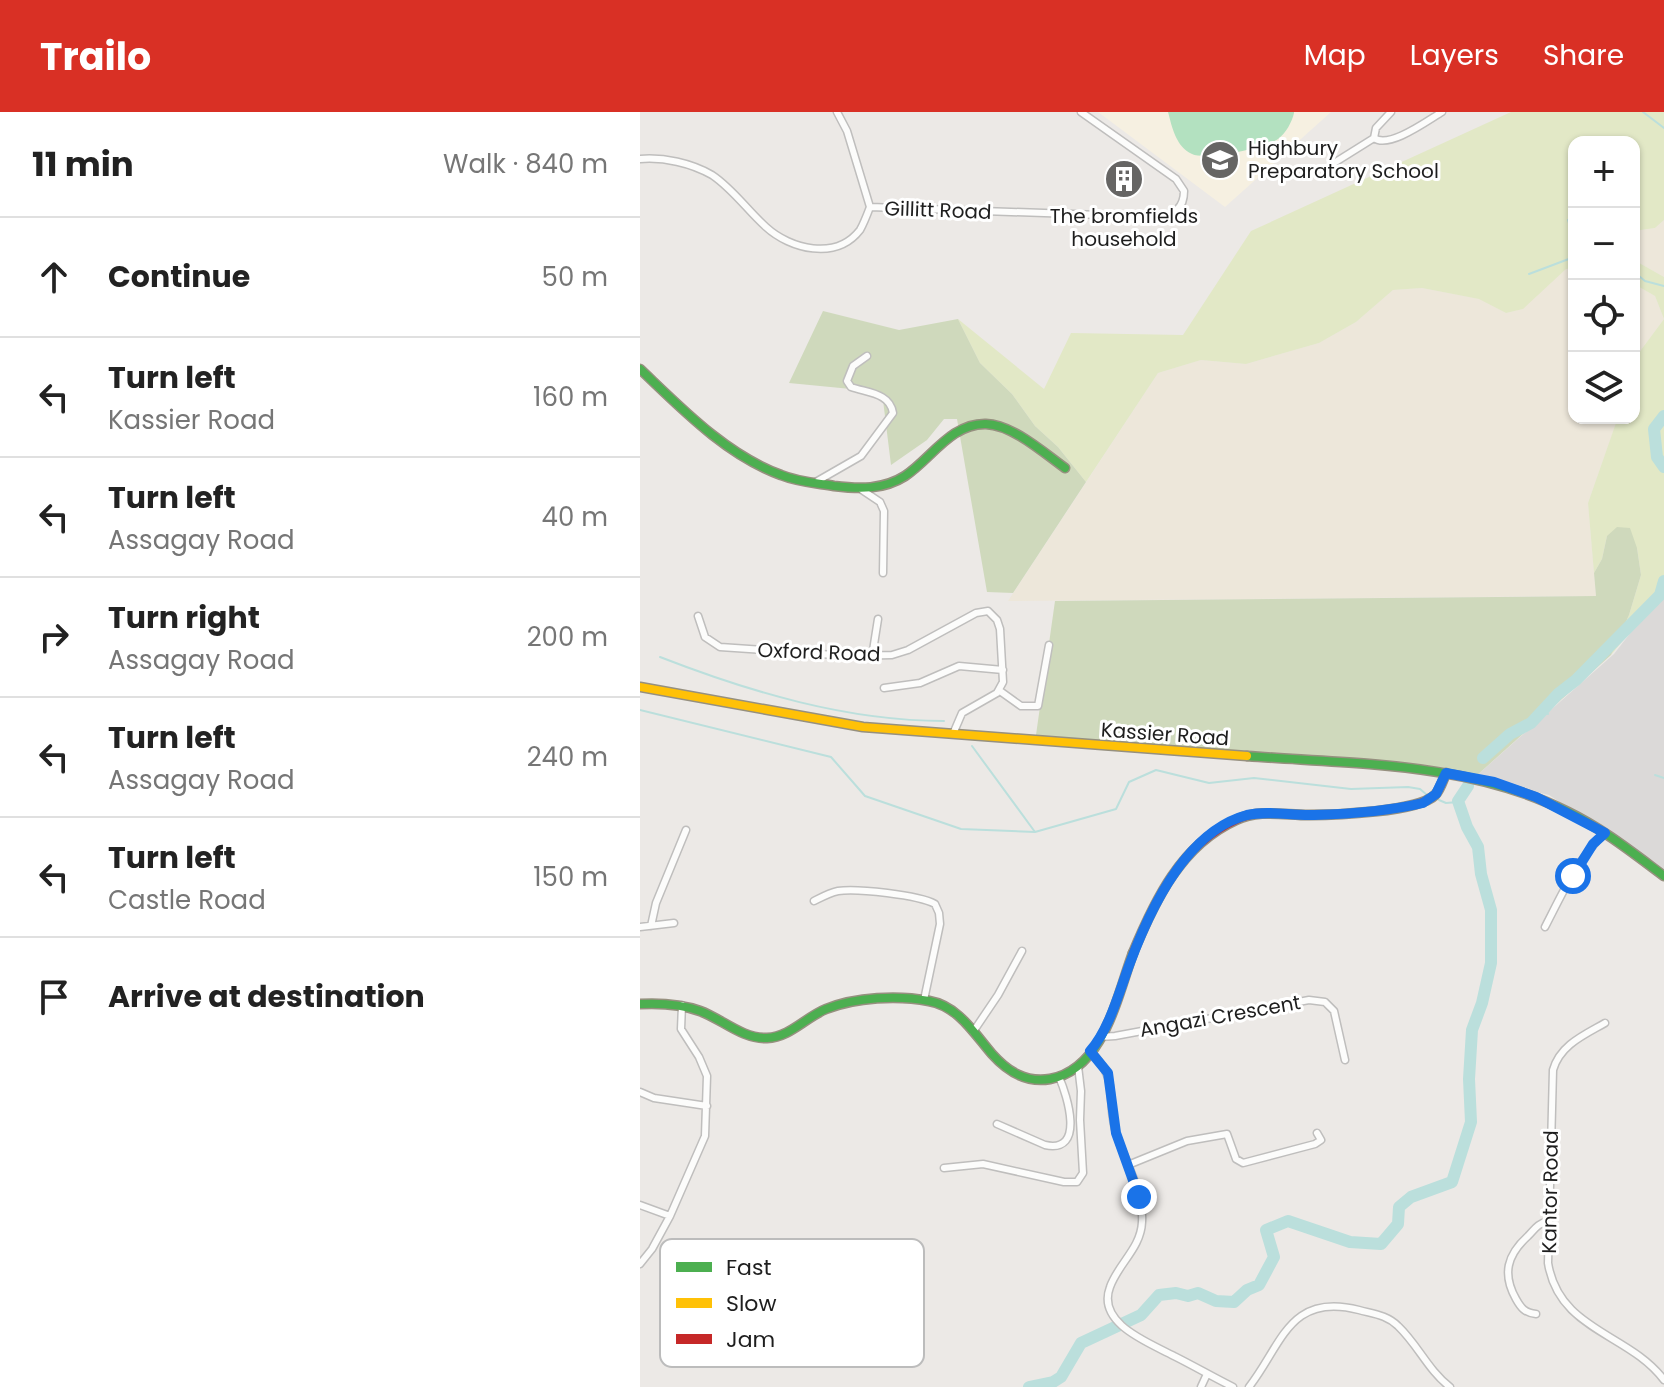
<!DOCTYPE html>
<html lang="en">
<head>
<meta charset="utf-8">
<style>
  body { margin:0; font-family:Poppins,sans-serif; background:#f2f2f2; color:#222 }
  .controls { position:absolute; right:24px; top:24px; display:grid; overflow:hidden; border-radius:16px; box-shadow:0 2px 6px #0004 }
  .controls button { width:72px; height:72px; display:grid; place-items:center; padding:0; border:0; border-bottom:2px solid #e0e0e0; background:#fff; color:#222; font:40px sans-serif }
  .stop { position:absolute; width:24px; height:24px; margin:-18px; border:6px solid #1a73e8; border-radius:50%; background:#fff }
  .stop.end { background:#1a73e8; border-color:#fff; box-shadow:0 2px 8px #0008 }
  .list { margin:0; padding:0; list-style:none }
  h2 { display:flex; justify-content:space-between; align-items:center; height:104px; margin:0; padding:0 32px; font-size:34px }
  h2 small { font-size:26px; font-weight:400; color:#767676 }
  .list li { display:grid; grid-template-columns:52px 1fr auto; gap:24px; align-items:center; box-sizing:border-box; height:120px; padding:0 32px; border-top:2px solid #e0e0e0 }
  .list b { display:block; font-size:30px; white-space:nowrap }
  .list p { margin:0; font-size:26px; white-space:nowrap; color:#767676 }
  .list em { font-size:26px; font-style:normal; color:#767676 }
  .icon { flex:none; width:44px; height:44px; fill:none; stroke:currentColor; stroke-width:2; stroke-linecap:round; stroke-linejoin:round }
  .map { position:relative; flex:none; width:1024px; height:1275px; overflow:hidden }
  header { display:flex; align-items:center; gap:48px; box-sizing:border-box; height:112px; padding:0 40px; background:#d93025; color:#fff }
  header strong { font-size:38px }
  nav { display:flex; gap:44px; margin-inline-start:auto; font-size:28px }
  main { display:flex }
  aside { flex:1; background:#fff }
  .map>svg:first-child { display:block }
  .residential { fill:#dbd9d8 }
  .education { fill:#f6f0e1 }
  .farmland { fill:#ede7da }
  .grass { fill:#e2e8c6 }
  .forest { fill:#cfd9bc }
  .pitch { fill:#b3e1c0 }
  .lines { fill:none; stroke-linecap:round; stroke-linejoin:round }
  .stream { stroke:#bbdfdc; stroke-width:2 }
  .river { stroke:#bbdfdc; stroke-width:12 }
  .street-casing { stroke:#bfbebd; stroke-width:9 }
  .fast-casing { stroke:#96907f; stroke-width:11 }
  .slow-casing { stroke:#96907f; stroke-width:11 }
  .jam-casing { stroke:#96907f; stroke-width:11 }
  .street { stroke:#fcfcfb; stroke-width:6 }
  .fast { stroke:#4caf50; stroke-width:8 }
  .slow { stroke:#ffc107; stroke-width:8 }
  .jam { stroke:#c62828; stroke-width:8 }
  .route { stroke:#1a73e8; stroke-width:10 }
  .labels { text-anchor:middle; dominant-baseline:central; stroke-width:6; stroke-linejoin:round; paint-order:stroke }
  .poi-label { font-size:20px; fill:#1e1e1e; stroke:#fff; text-anchor:start }
  .street-label { font-size:20px; fill:#1e1e1e; stroke:#fff }
  .key { fill:#fff; stroke:#bcbcbc; stroke-width:2 }
  .key-label { font-size:22px; fill:#1e1e1e }
</style>
</head>
<body>
<header>
<strong>Trailo</strong>
<nav><a>Map</a><a>Layers</a><a>Share</a></nav>
</header>
<main>
<aside>
<h2>11 min<small>Walk · 840 m</small></h2>
<ul class="list">
<li><svg class="icon" aria-label="ahead" viewBox="0 0 24 24"><path d="M12 20V5M6 11l6-6 6 6"/></svg><div><b>Continue</b></div><em>50 m</em></li>
<li><svg class="icon" aria-label="left" viewBox="0 0 24 24"><path d="M17 20v-9H6M10 6l-5 5 5 5"/></svg><div><b>Turn left</b><p>Kassier Road</p></div><em>160 m</em></li>
<li><svg class="icon" aria-label="left" viewBox="0 0 24 24"><path d="M17 20v-9H6M10 6l-5 5 5 5"/></svg><div><b>Turn left</b><p>Assagay Road</p></div><em>40 m</em></li>
<li><svg class="icon" aria-label="right" viewBox="0 0 24 24"><path d="M7 20v-9h11M14 6l5 5-5 5"/></svg><div><b>Turn right</b><p>Assagay Road</p></div><em>200 m</em></li>
<li><svg class="icon" aria-label="left" viewBox="0 0 24 24"><path d="M17 20v-9H6M10 6l-5 5 5 5"/></svg><div><b>Turn left</b><p>Assagay Road</p></div><em>240 m</em></li>
<li><svg class="icon" aria-label="left" viewBox="0 0 24 24"><path d="M17 20v-9H6M10 6l-5 5 5 5"/></svg><div><b>Turn left</b><p>Castle Road</p></div><em>150 m</em></li>
<li><svg class="icon" aria-label="arrive" viewBox="0 0 24 24"><path d="M6 21V4h12l-3 4 3 4H6"/></svg><div><b>Arrive at destination</b></div></li>
</ul>
</aside>
<div class="map">
<svg width="1024" height="1275" viewBox="0 0 1024 1275">
  <rect width="100%" height="100%" fill="#ece9e6"/>
  <path class="residential" d="M1020 483H1024V759L909 683 835 665 974 542Z"/>
  <path class="education" d="M458 0H691L585 95Z"/>
  <path class="farmland" d="M1024 108V165L994 148V119L1015 116Z
    M926 156H934V306H978L948 391 956 484 368 489 518 261 561 248 606 252 679 231 716 210 753 178 782 176 840 187 866 201 882 197Z
    M994 172 1015 184 1024 207 995 246 999 277 994 284Z"/>
  <path class="grass" d="M871 0H1024V108L1015 116 994 119V30H934V156L926 157 883 197 866 201 839 187 782 176 753 178 716 210 679 231 606 252 561 248 518 261 446 370 418 335 395 314 372 282 340 251 318 207 404 277 431 221 543 223 611 119Z
    M994 148 1024 165V207L1015 184 994 172Z
    M1024 207V483H1020L971 543 989 503 1001 463 997 436 967 424 962 447 954 461 948 391 977 308 994 306V284L999 277 995 246Z"/>
  <path class="forest" d="M183 199 259 218 318 207 340 251 372 282 395 314 418 335 446 370 373 481 347 480 317 307H304L287 328 251 353 242 280 149 271Z
    M977 415 990 416 997 436 1001 463 989 503 971 543 835 665 395 630 415 489 956 484 954 461 962 447 967 424Z"/>
  <path class="pitch" d="M528 0H654V1C652 10 646 21 638 27 624 36 567 49 552 42 536 35 532 15 528 0Z"/>
  <g class="lines">
    <path class="stream" d="M1003 0 1024 16
      M928 108 934 127
      M994 160 1005 169 1024 174
      M889 162 934 145
      M20 545C110 580 207 609 304 609
      M0 598 191 645 225 684 321 717 395 720 476 697 489 670 516 658 569 671 614 666 711 677 768 675 780 677 787 683
      M902 598 908 602
      M332 634 395 720
      M1015 663 1024 666
      M799 688 806 691 818 690
      M811 1069 812 1070"/>
    <path class="river" d="M1024 304 1014 317 1017 345 1024 355
      M843 646 870 622 891 611 918 582 936 568 1020 483 1024 469
      M389 1275 413 1270 421 1265 441 1231 501 1203 519 1183 536 1181 548 1184 558 1181 576 1189 594 1190 607 1178 619 1173 634 1145 626 1118 648 1109 710 1130 741 1132 758 1112 759 1095 771 1085 812 1070 831 1010 829 967 832 918 842 891 851 851V798L841 762 838 735 827 715 818 689 828 674"/>
    <g class="street-casing">
      <path id="street" d="M197 0 207 19 230 95
        M751 0 736 16 734 26C749 37 787 9 802 0
        M0 47C24 45 51 51 72 63 93 77 107 98 126 115 150 137 196 149 220 118 224 111 227 103 230 95
        M694 51 734 26
        M230 95 517 105C533 104 544 97 544 79L536 67 441 0
        M174 371 221 344 253 301C250 281 228 281 211 275L207 269 213 254 227 244
        M222 378 240 390 244 399 243 461
        M58 504 65 525 80 535 209 544 252 543 268 538 336 501 348 499 357 508 360 517 363 570 357 581 322 601 313 622
        M232 545 238 507
        M244 576 280 571 319 554 363 558
        M360 579 381 594H398L409 533
        M174 789C182 785 189 781 198 779 216 776 279 783 295 792L299 801 300 812 284 888
        M11 814 16 791 46 718
        M0 815 34 811
        M905 815C922 782 938 746 965 721
        M965 911C944 923 920 933 913 958L908 1151C919 1219 989 1221 1024 1268
        M333 920 358 883 382 839
        M460 925 475 924 669 888 685 890 694 899 705 948
        M450 939C480 969 466 982 475 1017 483 1048 504 1077 502 1110 501 1136 478 1152 470 1175 456 1212 510 1231 534 1244 554 1254 573 1265 593 1275
        M0 980 14 986 67 994
        M357 1012 405 1033C446 1042 427 983 419 965
        M488 1053 547 1029 587 1022 596 1047 603 1051 675 1032 681 1028 677 1021
        M304 1056 343 1052 424 1070H437L443 1061 440 1008 441 979 438 954
        M0 1093 30 1104
        M0 1152 12 1137 30 1104 65 1024 67 964 59 945 41 917 42 893
        M896 1202C885 1201 881 1196 876 1187 862 1162 867 1143 888 1124 895 1117 897 1112 908 1109
        M561 1275 567 1262
        M609 1275C642 1233 649 1180 719 1198 734 1202 747 1203 758 1214 778 1233 788 1258 810 1275"/>
    </g>
    <g class="fast-casing">
      <path id="fast" d="M0 257C41 296 86 343 141 363 158 370 176 371 194 374 219 377 243 378 265 364 291 347 311 311 346 312 373 313 404 341 425 356
        M607 644C714 652 830 650 928 700 963 717 993 741 1024 764
        M0 892C20 891 41 892 60 899 82 907 102 927 127 926 150 925 166 905 186 897 216 885 258 883 289 889 318 894 334 921 352 942 368 960 386 971 410 967 464 957 477 884 493 841"/>
    </g>
    <g class="slow-casing">
      <path id="slow" d="M0 575 223 615 607 644"/>
    </g>
    <g class="jam-casing">
      <path id="jam" d="M493 841C515 788 541 733 596 708 619 697 644 703 669 703 694 703 778 700 795 683 800 678 803 668 806 661"/>
    </g>
    <use href="#street" class="street"/>
    <use href="#fast" class="fast"/>
    <use href="#slow" class="slow"/>
    <use href="#jam" class="jam"/>
  </g>
  <g class="lines">
    <path class="route" d="M499 1085 476 1021 468 961 450 939C470 916 479 880 490 851 510 797 547 719 607 703 629 698 652 704 674 703 709 702 749 699 783 691L796 682 806 661 854 670 896 685 965 721 953 732 933 764"/>
  </g>
  <defs>
    <g id="school-disc" transform="scale(2)"><circle r="9.5" fill="#666564" stroke="#fff"/><path d="M0-5L7-2L0 1L-7-2ZM-4 1L0 2.5L4 1V4Q0 6-4 4Z" fill="#fff"/></g>
    <g id="building-disc" transform="scale(2)"><circle r="9.5" fill="#666564" stroke="#fff"/><path d="M-4-6H4V6H1V3H-1V6H-4ZM-2.5-4.3h1.7v1.8h-1.7ZM.8-4.3h1.7v1.8H.8ZM-2.5-1h1.7V.8h-1.7ZM.8-1h1.7V.8H.8Z" fill="#fff"/></g>
  </defs>
  <g fill-rule="evenodd">
    <use href="#school-disc" x="580" y="48"/>
    <use href="#building-disc" x="484" y="67"/>
  </g>
  <g class="labels">
    <g class="poi-label">
      <text x="608" y="36">Highbury<tspan x="608" dy="23">Preparatory School</tspan></text>
      <text x="484" y="104" text-anchor="middle">The bromfields<tspan x="484" dy="23">household</tspan></text>
    </g>
    <g class="street-label">
      <text transform="translate(298 98) rotate(2)">Gillitt Road</text>
      <text transform="translate(179 540) rotate(2)">Oxford Road</text>
      <text transform="translate(525 622) rotate(4)">Kassier Road</text>
      <text transform="translate(580 904) rotate(-10)">Angazi Crescent</text>
      <text transform="translate(910 1080) rotate(-89)">Kantor Road</text>
    </g>
  </g>
  <rect x="20" y="1127" width="264" height="128" rx="12" class="key"/>
  <rect x="36" y="1150" width="36" height="10" fill="#4caf50"/>
  <rect x="36" y="1186" width="36" height="10" fill="#ffc107"/>
  <rect x="36" y="1222" width="36" height="10" fill="#c62828"/>
  <g class="key-label">
    <text x="86" y="1163">Fast</text>
    <text x="86" y="1199">Slow</text>
    <text x="86" y="1235">Jam</text>
  </g>
</svg>
<div class="controls">
<button>+</button>
<button>−</button>
<button><svg class="icon" aria-label="locate" viewBox="0 0 24 24"><circle cx="12" cy="12" r="6"/><path d="M12 2v4M12 18v4M2 12h4M18 12h4"/></svg></button>
<button><svg class="icon" aria-label="layers" viewBox="0 0 24 24"><path d="M12 4l9 5-9 5-9-5zM3 14l9 5 9-5"/></svg></button>
</div>
<div class="stop" style="left:933px;top:764px"></div>
<div class="stop end" style="left:499px;top:1085px"></div>
</div>
</main>
</body>
</html>
